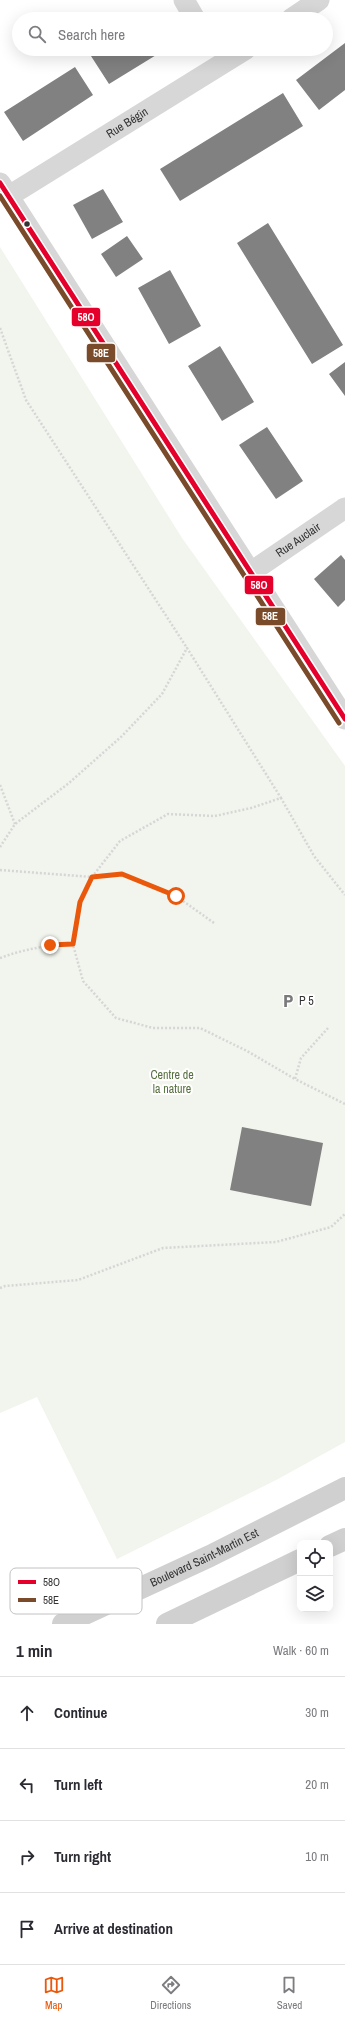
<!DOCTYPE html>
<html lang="en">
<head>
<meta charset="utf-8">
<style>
  body { margin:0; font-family:"Archivo Narrow",sans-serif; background:#f7f7f7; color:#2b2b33 }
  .controls { position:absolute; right:12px; bottom:12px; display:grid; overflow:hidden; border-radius:8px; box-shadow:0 4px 16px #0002 }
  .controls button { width:36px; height:36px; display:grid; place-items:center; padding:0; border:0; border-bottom:1px solid #e1e1e2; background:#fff; color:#2b2b33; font:20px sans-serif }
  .stop { position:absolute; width:12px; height:12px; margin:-9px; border:3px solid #ea580c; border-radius:50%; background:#fff }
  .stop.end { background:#ea580c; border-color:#fff; box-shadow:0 1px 4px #0008 }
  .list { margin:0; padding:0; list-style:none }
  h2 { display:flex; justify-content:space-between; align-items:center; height:52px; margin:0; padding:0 16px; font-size:17px }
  h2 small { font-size:13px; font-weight:400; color:#7c7c81 }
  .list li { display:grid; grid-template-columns:26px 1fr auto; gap:12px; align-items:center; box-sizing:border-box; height:72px; padding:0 16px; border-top:1px solid #e1e1e2 }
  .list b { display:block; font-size:15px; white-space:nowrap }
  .list em { font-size:13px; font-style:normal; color:#7c7c81 }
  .icon { flex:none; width:22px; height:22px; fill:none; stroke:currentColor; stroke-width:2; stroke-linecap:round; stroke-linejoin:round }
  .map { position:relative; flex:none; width:345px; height:1624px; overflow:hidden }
  .search { position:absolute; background:#fff; box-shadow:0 4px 16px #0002; left:12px; right:12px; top:12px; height:44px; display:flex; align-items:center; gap:10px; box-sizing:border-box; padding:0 14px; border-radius:22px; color:#7c7c81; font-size:15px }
  .sheet { height:340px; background:#fff }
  nav { display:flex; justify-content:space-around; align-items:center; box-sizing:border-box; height:56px; border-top:1px solid #e1e1e2; background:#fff; font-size:11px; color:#7c7c81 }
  nav a { display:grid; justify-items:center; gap:2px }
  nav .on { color:#ea580c }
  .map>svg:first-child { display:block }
  .green { fill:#f1f5ed }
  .building { fill:#818181 }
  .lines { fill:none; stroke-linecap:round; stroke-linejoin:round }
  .path { stroke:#d6d6d6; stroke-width:2.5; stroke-dasharray:2 2; stroke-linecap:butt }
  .street { stroke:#d7d7d7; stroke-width:21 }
  .secondary { stroke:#d0d0d0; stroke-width:22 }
  .bus-1-casing { stroke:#fff; stroke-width:8 }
  .bus-2-casing { stroke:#fff; stroke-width:8 }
  .bus-1 { stroke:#e4002b; stroke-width:5 }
  .bus-2 { stroke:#7a4b2a; stroke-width:5 }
  .route { stroke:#ea580c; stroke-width:5 }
  .bus-dot { fill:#333; stroke:#fff; stroke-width:1.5 }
  .labels { text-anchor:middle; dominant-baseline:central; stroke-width:4; stroke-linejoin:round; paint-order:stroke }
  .street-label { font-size:12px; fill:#333; stroke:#fff }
  .poi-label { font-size:12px; fill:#333; stroke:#fff; text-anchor:start }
  .park-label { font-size:12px; fill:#56703f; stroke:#fff }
  .key { fill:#fff; stroke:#c2c2c2; stroke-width:1 }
  .key-label { font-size:11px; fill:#333 }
  .line-badge { stroke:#fff; stroke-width:1.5 }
  .badge-label { font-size:11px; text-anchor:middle; font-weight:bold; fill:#fff }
</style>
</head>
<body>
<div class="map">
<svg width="345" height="1624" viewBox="0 0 345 1624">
  <rect width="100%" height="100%" fill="#fff"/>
  <path class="green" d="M0 247 182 538 345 766V1442L278 1479 117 1559 37 1397 0 1413Z"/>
  <path class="building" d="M162 12 167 19H150Z
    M345 43V90L319 110 296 80Z
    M102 49H166L109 84 91 56Z
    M75 67 93 95 23 141 4 112Z
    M283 93 303 126 180 201 160 169Z
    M103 189 123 222 92 239 73 205Z
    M268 223 343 345 312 364 237 243Z
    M127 236 143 259 116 277 101 254Z
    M170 270 201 326 169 344 138 288Z
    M220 346 254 402 222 421 188 366Z
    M345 362V396L329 374Z
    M267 427 303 481 276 499 239 445Z
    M341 555 345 560V600L338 607 314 579Z
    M242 1127 323 1143 311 1206 230 1190Z"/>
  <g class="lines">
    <path class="path" d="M0 328 26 400 187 648
      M0 785 15 824
      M0 847 15 824 69 783 122 736 162 694 187 648 281 798
      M0 870 92 877 120 841 168 814 215 816 251 808 281 798 314 856 345 895
      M214 923 176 896 121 874 92 877 80 902 72 941 83 981 116 1018 153 1028H200L247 1051 295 1079
      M0 958C24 949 48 945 73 944
      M328 1028 301 1058 295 1079 345 1104
      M0 1288 5 1286 78 1280 163 1248 276 1242 331 1227 345 1214"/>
    <g class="street">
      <path d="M184 0 195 19"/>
      <path d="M291 19 319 0"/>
      <path d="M0 183 345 719"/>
      <path id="s1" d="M9 196 246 49"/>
      <path id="s2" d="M251 572 345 508"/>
    </g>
    <g class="secondary">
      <path d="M330 1546 345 1539"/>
      <path id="s3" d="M63 1624 210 1556 345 1488"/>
      <path d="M167 1624 300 1560"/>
    </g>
    <g class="bus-1-casing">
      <path id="bus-1" d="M0 183 345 719"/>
    </g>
    <g class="bus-2-casing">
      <path id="bus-2" d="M0 196 339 723"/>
    </g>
    <use href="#bus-1" class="bus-1"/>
    <use href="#bus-2" class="bus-2"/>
  </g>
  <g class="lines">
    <path class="route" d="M50 945 73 944 80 902 92 877 122 874 176 896"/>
  </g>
  <defs>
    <g id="parking-bare" transform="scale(1.08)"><path d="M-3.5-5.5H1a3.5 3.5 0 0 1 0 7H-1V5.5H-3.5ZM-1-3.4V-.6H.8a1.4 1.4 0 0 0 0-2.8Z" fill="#7a7a7a" stroke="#fff" stroke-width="2.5" paint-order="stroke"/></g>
  </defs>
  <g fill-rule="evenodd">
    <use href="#parking-bare" x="288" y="1001"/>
  </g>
  <circle class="bus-dot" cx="27" cy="224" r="3.5"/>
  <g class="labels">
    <g class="street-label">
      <text stroke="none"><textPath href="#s1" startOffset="139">Rue Bégin</textPath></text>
      <text stroke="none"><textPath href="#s2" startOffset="57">Rue Auclair</textPath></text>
      <text stroke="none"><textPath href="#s3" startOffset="156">Boulevard Saint-Martin Est</textPath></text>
    </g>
    <g class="poi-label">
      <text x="299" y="1001">P 5</text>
    </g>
    <g class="park-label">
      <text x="172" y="1075">Centre de<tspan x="172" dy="14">la nature</tspan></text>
    </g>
  </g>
  <rect x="10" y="1568" width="132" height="46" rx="6" class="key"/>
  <rect x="18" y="1580" width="18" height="4" fill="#e4002b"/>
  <rect x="18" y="1598" width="18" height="4" fill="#7a4b2a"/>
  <g class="key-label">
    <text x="43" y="1586">58O</text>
    <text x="43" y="1604">58E</text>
  </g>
  <g class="line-badge">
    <rect x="71" y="307" width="30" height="20" rx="4" fill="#e4002b"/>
    <rect x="86" y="343" width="30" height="20" rx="4" fill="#7a4b2a"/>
    <rect x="244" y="575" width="30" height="20" rx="4" fill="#e4002b"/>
    <rect x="255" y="607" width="31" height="19" rx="4" fill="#7a4b2a"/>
  </g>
  <g class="badge-label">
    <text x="86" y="321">58O</text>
    <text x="101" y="357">58E</text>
    <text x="259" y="589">58O</text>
    <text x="270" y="620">58E</text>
  </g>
</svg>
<div class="controls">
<button><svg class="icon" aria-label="locate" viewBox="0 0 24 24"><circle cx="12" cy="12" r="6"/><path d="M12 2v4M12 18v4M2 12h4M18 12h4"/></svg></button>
<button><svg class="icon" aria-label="layers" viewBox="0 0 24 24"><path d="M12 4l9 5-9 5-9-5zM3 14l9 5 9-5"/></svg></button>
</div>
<div class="stop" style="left:176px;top:896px"></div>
<div class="stop end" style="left:50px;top:945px"></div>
<div class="search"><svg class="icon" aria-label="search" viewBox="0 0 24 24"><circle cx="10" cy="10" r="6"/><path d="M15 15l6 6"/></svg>Search here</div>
</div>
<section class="sheet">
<h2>1 min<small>Walk · 60 m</small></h2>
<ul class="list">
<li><svg class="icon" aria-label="ahead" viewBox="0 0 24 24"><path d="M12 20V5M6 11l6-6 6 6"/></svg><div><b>Continue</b></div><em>30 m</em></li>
<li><svg class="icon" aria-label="left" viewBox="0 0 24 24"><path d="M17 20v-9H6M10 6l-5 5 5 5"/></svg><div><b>Turn left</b></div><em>20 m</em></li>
<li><svg class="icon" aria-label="right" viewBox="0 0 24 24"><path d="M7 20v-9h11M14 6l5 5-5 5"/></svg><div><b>Turn right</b></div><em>10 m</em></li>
<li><svg class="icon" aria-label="arrive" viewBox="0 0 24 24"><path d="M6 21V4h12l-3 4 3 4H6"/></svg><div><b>Arrive at destination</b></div></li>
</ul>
</section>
<nav>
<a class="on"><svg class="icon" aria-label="map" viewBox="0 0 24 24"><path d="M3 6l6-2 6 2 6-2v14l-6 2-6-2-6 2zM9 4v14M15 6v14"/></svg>Map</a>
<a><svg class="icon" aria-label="directions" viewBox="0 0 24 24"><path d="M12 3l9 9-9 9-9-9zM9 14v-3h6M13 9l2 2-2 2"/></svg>Directions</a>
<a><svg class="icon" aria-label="saved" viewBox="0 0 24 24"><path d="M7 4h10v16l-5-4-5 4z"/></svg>Saved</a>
</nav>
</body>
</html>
